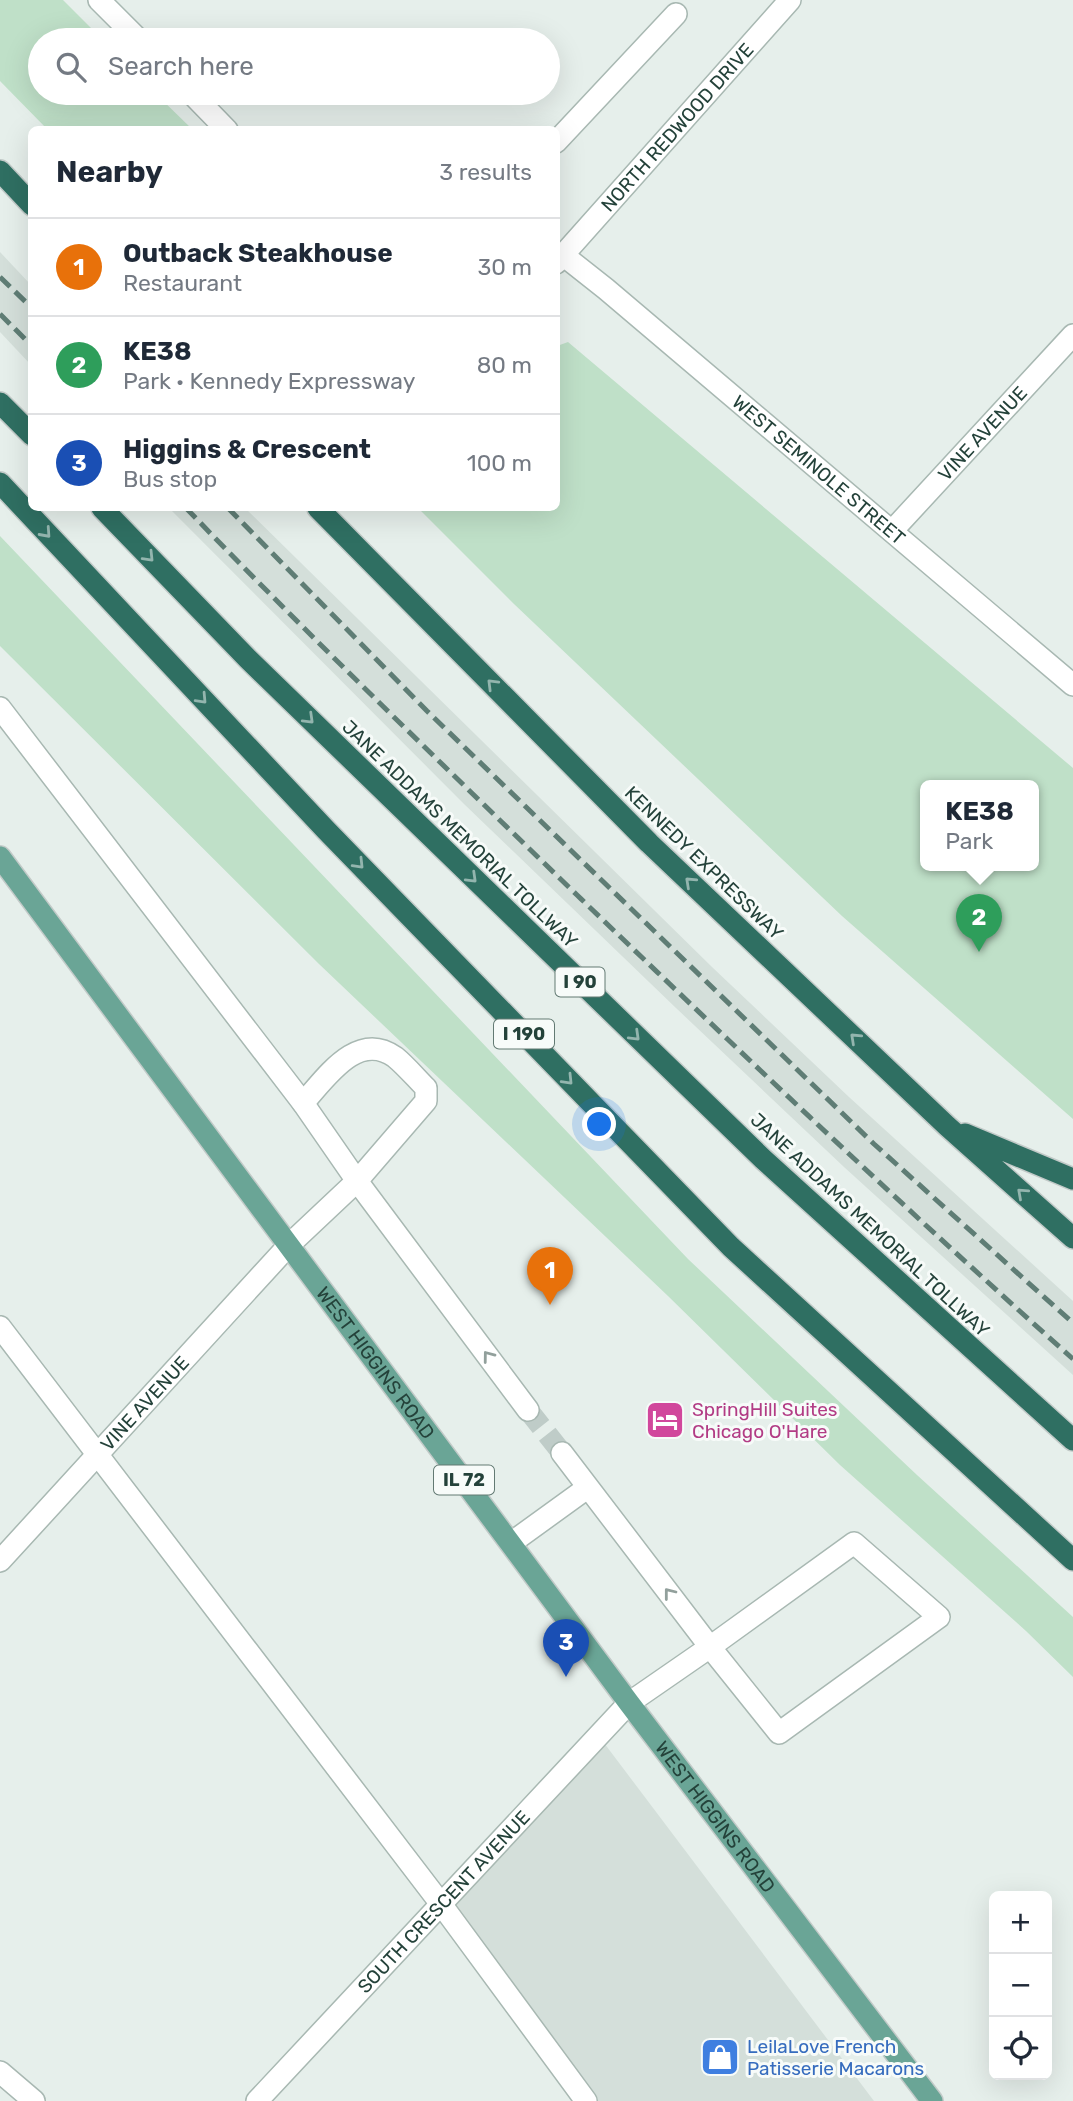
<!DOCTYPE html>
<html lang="en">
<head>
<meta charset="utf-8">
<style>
  body { margin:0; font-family:Rubik,sans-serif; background:#f2f2f3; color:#1f2937 }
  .controls { position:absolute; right:21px; bottom:21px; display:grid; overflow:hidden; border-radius:10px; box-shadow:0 7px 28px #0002 }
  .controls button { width:63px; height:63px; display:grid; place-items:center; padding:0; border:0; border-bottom:2px solid #e0e1e3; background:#fff; color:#1f2937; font:35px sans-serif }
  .you { position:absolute; left:600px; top:1125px; width:24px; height:24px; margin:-18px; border:5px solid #fff; border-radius:50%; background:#1a73e8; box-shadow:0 0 0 10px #1a73e833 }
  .badge { display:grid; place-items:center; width:46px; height:46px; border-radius:50%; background:#db2777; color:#fff; font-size:23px; font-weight:700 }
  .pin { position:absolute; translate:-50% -58px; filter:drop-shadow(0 2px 4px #0008) }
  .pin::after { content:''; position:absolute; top:37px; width:24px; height:21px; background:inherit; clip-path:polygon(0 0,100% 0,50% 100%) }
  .popup { position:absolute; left:920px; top:780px; width:119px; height:91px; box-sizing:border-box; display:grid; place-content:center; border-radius:10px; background:#fff; filter:drop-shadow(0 2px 5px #0005); font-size:23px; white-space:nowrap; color:#747a83 }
  .popup b { font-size:26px; color:#1f2937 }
  .popup::after { content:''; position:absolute; left:50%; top:100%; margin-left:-14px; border:14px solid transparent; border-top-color:#fff }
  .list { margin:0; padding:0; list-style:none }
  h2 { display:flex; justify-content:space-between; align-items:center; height:91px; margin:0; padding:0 28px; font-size:30px }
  h2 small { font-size:23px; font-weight:400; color:#747a83 }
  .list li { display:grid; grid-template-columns:46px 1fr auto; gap:21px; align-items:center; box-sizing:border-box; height:98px; padding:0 28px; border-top:2px solid #e0e1e3 }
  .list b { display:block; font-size:26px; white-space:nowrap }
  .list p { margin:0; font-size:23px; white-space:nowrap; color:#747a83 }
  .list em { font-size:23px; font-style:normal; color:#747a83 }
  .icon { flex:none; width:38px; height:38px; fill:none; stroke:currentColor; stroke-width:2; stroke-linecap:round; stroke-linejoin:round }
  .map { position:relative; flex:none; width:1073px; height:2101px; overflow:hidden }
  .search { position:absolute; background:#fff; box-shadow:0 7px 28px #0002; left:28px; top:28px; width:532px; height:77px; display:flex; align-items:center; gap:18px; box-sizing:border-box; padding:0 24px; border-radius:38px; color:#747a83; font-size:26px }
  .panel { position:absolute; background:#fff; box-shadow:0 7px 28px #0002; left:28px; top:126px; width:532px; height:385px; border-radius:10px }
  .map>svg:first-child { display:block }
  .built { fill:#d4dfda }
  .green { fill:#bfe0c8; fill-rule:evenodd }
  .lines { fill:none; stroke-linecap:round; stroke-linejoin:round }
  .minor-tunnel { stroke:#bfccc8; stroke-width:21; stroke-dasharray:21 10; stroke-linecap:butt }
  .minor-casing { stroke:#a8b8b2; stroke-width:24 }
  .major-casing { stroke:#c2cac8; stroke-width:24 }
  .highway-casing { stroke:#c2cac8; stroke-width:24 }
  .minor { stroke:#fff; stroke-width:21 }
  .major { stroke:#6aa596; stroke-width:21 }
  .highway { stroke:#2f6f62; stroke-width:21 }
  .rail { stroke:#5f7d75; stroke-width:5; stroke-dasharray:14 7; stroke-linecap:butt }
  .oneway { stroke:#93b5ae }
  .oneway2 { stroke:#92a09c }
  .labels { text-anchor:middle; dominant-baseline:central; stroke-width:6; stroke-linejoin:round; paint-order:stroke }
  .shield { fill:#f7fbf9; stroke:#637a73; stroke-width:2 }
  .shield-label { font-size:18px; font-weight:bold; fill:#24423a }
  .street-label { font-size:19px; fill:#24423a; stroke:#f7fbf9 }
  .hotel-label { font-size:19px; fill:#b23c85; stroke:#f7fbf9; text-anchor:start }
  .shop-label { font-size:19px; fill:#366cbe; stroke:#f7fbf9; text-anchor:start }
</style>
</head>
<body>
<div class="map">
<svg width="1073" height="2101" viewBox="0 0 1073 2101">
  <rect width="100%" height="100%" fill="#e6efeb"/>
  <path class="built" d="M0 252 31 285V365L0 332Z
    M169 508H245L712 967 849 1097 1073 1301V1375L844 1167 676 1008 464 804Z
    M592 1727 874 2101H579L432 1907Z"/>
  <path class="green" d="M0 0H63L103 40H40V93H155L192 129H47L0 81Z
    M568 342 1073 768V1119L842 916 514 604 418 508H556L557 346ZM925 786H1033V866H925Z
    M0 536 688 1259 917 1475 1073 1617V1677L1026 1631 840 1465 668 1296 319 964 0 646Z"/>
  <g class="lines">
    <path class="minor-tunnel" d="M528 1410 562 1453"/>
    <g class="minor-casing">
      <g id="minor">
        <path d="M99 0 139 40"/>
        <path d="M191 93 227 130"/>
        <path d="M556 142 676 14"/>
        <path id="s1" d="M563 255 606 289 1073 685"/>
        <path id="s2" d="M556 263 790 0"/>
        <path id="s3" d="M892 531 1073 335"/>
        <path d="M0 708 303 1103 357 1181 528 1410"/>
        <path d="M0 1327 441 1904 586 2101"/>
        <path d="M511 1543 587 1488"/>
        <path id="s4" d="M0 1561 289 1245 357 1181 426 1101V1088C416 1078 406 1066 395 1057 357 1030 326 1078 303 1103"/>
        <path d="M0 2072 34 2101"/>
        <path id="s5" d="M257 2101 629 1703 710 1647 854 1543 939 1617 779 1733 710 1647 562 1453"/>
      </g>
    </g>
    <g class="major-casing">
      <g id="major">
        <path id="s6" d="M0 857 629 1703 932 2101"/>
      </g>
    </g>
    <g class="highway-casing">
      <path id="highway" d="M0 171 32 205
        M0 403 32 435
        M0 483 326 830 731 1247 1073 1560
        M102 508 248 659 763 1159 1073 1440
        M318 508 649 843 947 1126 1073 1238
        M965 1134 1073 1179"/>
    </g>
    <use href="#minor" class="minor"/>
    <use href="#major" class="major"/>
    <use href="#highway" class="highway"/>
    <path class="rail" d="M0 277 32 308
      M0 314 32 346
      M186 508C313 640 445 767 577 895 740 1052 904 1208 1073 1359
      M228 508 427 711 874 1144 1073 1323"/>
  </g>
  <defs><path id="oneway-chevron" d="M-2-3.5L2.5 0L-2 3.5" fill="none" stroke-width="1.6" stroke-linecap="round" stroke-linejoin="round" transform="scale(1.75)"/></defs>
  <g class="oneway">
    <use href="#oneway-chevron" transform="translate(46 533) rotate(48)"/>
    <use href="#oneway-chevron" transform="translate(149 557) rotate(46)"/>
    <use href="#oneway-chevron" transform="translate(492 684) rotate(-135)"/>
    <use href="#oneway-chevron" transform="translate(202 699) rotate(47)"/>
    <use href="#oneway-chevron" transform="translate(309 719) rotate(44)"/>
    <use href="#oneway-chevron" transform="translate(359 864) rotate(46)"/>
    <use href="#oneway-chevron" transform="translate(472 878) rotate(44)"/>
    <use href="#oneway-chevron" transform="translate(690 882) rotate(-137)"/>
    <use href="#oneway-chevron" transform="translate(635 1036) rotate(44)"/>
    <use href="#oneway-chevron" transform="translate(855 1038) rotate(-137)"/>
    <use href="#oneway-chevron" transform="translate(568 1080) rotate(46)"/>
    <use href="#oneway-chevron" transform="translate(1022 1193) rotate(-138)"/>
  </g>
  <g class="oneway2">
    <use href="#oneway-chevron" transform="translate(488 1356) rotate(-127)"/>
    <use href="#oneway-chevron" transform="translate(669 1593) rotate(-128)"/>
  </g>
  <defs>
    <g id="hotel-square" transform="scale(2.0125)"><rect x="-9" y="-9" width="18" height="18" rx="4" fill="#d1479c" stroke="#f7fbf9"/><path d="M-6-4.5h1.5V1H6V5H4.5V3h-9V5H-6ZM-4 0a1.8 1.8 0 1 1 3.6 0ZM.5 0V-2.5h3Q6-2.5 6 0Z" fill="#fff"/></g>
    <g id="shop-square" transform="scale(2.0125)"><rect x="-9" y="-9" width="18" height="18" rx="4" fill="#3f7fe0" stroke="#f7fbf9"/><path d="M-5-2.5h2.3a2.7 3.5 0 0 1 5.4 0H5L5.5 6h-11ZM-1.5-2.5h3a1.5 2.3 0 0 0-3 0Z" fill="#fff"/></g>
  </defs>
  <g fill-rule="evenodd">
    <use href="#hotel-square" x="665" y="1420"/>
    <use href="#shop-square" x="720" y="2057"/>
  </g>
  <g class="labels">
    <g class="shield">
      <rect x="555.5" y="967.5" width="49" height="29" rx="5"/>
      <rect x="494" y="1019.5" width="60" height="29" rx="5"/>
      <rect x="434" y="1465.5" width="60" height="29" rx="5"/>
    </g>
    <g class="shield-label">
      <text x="580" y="982">I 90</text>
      <text x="524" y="1034">I 190</text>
      <text x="464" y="1480">IL 72</text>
    </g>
    <g class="street-label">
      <text stroke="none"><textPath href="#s2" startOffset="182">NORTH REDWOOD DRIVE</textPath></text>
      <text stroke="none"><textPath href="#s3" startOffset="133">VINE AVENUE</textPath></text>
      <text stroke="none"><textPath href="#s1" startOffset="334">WEST SEMINOLE STREET</textPath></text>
      <text transform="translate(460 834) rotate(44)">JANE ADDAMS MEMORIAL TOLLWAY</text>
      <text transform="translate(704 863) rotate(44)">KENNEDY EXPRESSWAY</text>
      <text transform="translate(870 1225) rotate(43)">JANE ADDAMS MEMORIAL TOLLWAY</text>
      <text stroke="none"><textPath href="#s6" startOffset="630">WEST HIGGINS ROAD</textPath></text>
      <text stroke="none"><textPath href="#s4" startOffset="214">VINE AVENUE</textPath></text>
      <text stroke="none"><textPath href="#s6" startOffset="1197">WEST HIGGINS ROAD</textPath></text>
      <text stroke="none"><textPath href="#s5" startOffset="273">SOUTH CRESCENT AVENUE</textPath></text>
    </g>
    <g class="hotel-label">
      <text x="692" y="1409">SpringHill Suites<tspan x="692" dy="22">Chicago O'Hare</tspan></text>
    </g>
    <g class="shop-label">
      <text x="747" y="2046">LeilaLove French<tspan x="747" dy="22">Patisserie Macarons</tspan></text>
    </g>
  </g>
</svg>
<div class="controls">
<button>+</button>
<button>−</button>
<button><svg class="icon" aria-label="locate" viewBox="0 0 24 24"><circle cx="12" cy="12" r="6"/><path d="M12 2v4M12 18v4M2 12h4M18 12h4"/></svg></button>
</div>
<div class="you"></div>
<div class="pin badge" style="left:550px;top:1305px;background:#e8710a">1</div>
<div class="pin badge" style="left:979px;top:952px;background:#2e9e5b">2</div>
<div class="popup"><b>KE38</b>Park</div>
<div class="pin badge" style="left:566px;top:1677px;background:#1a4fb4">3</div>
<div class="search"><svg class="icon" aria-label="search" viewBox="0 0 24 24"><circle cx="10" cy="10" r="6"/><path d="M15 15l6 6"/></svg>Search here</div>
<section class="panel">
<h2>Nearby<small>3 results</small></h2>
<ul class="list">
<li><span class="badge" style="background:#e8710a">1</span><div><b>Outback Steakhouse</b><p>Restaurant</p></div><em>30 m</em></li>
<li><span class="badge" style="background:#2e9e5b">2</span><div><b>KE38</b><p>Park · Kennedy Expressway</p></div><em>80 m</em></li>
<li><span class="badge" style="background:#1a4fb4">3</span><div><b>Higgins &amp; Crescent</b><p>Bus stop</p></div><em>100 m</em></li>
</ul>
</section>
</div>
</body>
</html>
